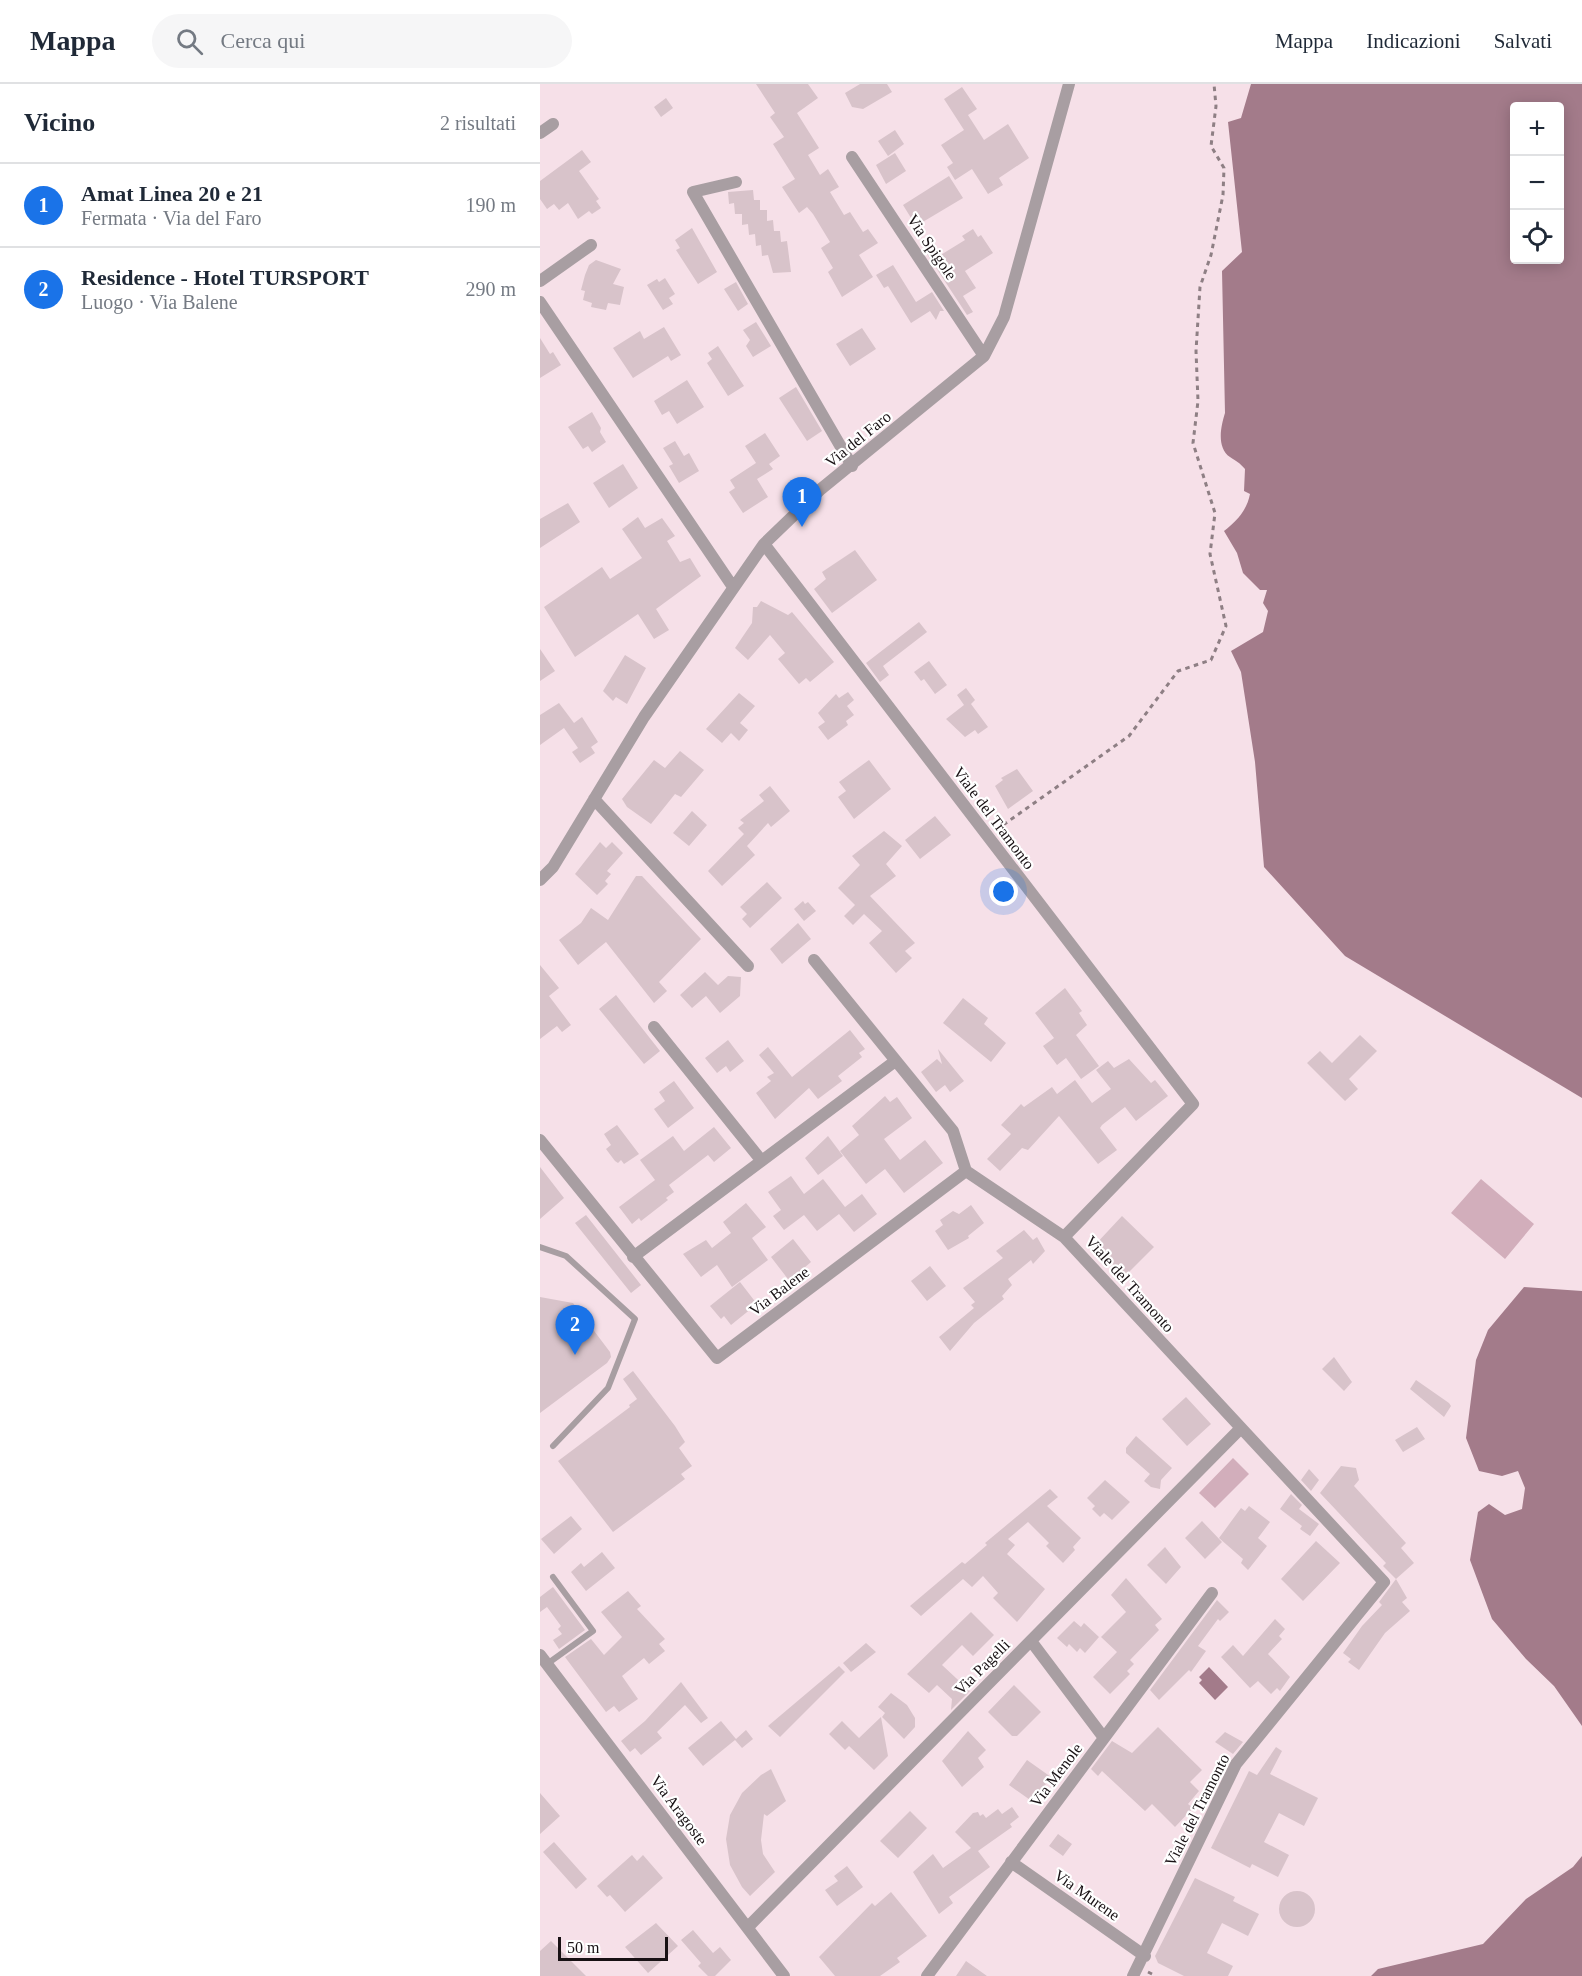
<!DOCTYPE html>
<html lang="it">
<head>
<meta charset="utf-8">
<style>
  body { margin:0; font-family:Georgia,serif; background:#f6f6f7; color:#1f2937 }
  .controls { position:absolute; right:18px; top:18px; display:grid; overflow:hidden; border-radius:6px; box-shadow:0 3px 15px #0003 }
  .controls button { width:54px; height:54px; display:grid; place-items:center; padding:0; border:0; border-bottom:2px solid #e0e1e3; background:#fff; color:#1f2937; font:30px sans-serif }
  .scale { position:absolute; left:18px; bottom:15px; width:110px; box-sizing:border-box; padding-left:6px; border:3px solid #181114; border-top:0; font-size:16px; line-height:21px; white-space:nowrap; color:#181114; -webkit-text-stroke:4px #fff; paint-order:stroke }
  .you { position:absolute; left:464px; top:808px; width:21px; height:21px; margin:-15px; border:4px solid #fff; border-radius:50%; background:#1a73e8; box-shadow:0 0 0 9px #1a73e833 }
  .badge { display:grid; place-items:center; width:39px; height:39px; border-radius:50%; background:#1a73e8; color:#fff; font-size:20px; font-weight:700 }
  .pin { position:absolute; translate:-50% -50px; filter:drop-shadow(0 2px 3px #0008) }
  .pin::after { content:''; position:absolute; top:32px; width:21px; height:18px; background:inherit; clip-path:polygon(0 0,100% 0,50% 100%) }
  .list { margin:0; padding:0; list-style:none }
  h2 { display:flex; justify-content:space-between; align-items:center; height:78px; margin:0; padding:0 24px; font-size:26px }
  h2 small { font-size:20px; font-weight:400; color:#747a83 }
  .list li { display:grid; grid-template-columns:39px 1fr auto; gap:18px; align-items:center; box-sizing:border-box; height:84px; padding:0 24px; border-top:2px solid #e0e1e3 }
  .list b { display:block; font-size:22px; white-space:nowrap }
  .list p { margin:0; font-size:20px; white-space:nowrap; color:#747a83 }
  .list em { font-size:20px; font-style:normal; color:#747a83 }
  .icon { flex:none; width:33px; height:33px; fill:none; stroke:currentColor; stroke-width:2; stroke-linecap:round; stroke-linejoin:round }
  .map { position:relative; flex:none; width:1042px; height:1892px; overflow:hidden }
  header { display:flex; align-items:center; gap:36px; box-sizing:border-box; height:84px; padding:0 30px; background:#fff; border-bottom:2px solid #e0e1e3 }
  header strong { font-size:28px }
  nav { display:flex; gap:33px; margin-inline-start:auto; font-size:21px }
  .search { width:420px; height:54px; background:#f6f6f7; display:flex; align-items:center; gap:15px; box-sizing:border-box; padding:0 21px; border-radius:33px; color:#747a83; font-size:22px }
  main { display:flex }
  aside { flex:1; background:#fff }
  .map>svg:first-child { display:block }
  .green { fill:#d2aebb }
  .water { fill:#a37b8a; fill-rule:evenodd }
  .building { fill:#d8c3ca }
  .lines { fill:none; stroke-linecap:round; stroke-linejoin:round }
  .path { stroke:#8e7f84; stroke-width:3; stroke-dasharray:4.5 4.5; stroke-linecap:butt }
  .service { stroke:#a89ea2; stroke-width:6 }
  .minor { stroke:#a89ea2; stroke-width:12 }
  .labels { text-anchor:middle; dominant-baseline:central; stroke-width:4.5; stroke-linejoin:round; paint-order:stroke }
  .street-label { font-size:16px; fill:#181114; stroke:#fff }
</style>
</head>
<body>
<header>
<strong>Mappa</strong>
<div class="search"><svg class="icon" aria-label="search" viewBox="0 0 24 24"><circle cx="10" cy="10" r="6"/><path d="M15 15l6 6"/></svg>Cerca qui</div>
<nav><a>Mappa</a><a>Indicazioni</a><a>Salvati</a></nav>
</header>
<main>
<aside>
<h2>Vicino<small>2 risultati</small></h2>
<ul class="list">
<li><span class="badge">1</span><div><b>Amat Linea 20 e 21</b><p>Fermata · Via del Faro</p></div><em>190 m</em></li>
<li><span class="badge">2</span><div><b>Residence - Hotel TURSPORT</b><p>Luogo · Via Balene</p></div><em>290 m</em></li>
</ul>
</aside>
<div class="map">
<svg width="1042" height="1892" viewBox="0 0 1042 1892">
  <rect width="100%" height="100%" fill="#f6e0e8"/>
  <path class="green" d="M941 1095 994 1140 965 1175 911 1129Z
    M693 1374 709 1390 675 1424 659 1409Z"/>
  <path class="water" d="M711 0H1042V1014L805 872 724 783 715 678 701 588 691 567 723 548 728 527 723 519 727 506H720L703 489 697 469 684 447C697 437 707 426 710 410L704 407 705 385C700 379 696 377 690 373 676 363 681 342 685 329L682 187 702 168 688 38 701 34ZM975 22H1020V176H975Z
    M984 1203 1042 1207V1642L1014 1602 986 1575 952 1535 930 1476 938 1428 949 1420 965 1431 982 1425 985 1404 978 1387 962 1392 939 1387 926 1354 936 1276 948 1246Z
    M669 1583 688 1603 675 1616 659 1599 662 1596 659 1593Z
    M1042 1772V1892H831L838 1885 943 1860 986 1815 1033 1783Z"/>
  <path class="building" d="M216 0H268L278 14 257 29 279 64 268 71 280 91 288 85 299 103 290 108 304 131 310 128 323 148 328 145 338 159 319 171 333 193 302 213 288 188 293 184 281 164 290 158 273 130 267 123 259 129 242 103 255 95 233 60 244 53 230 33 235 29Z
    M320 0H347L352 8 323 25 312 23 305 9Z
    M422 3 437 25 428 31 444 56 468 40 489 74 459 94 463 101 448 110 432 85 415 96 407 83 413 79 401 61 424 46 404 15Z
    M126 14 133 24 121 33 114 23Z
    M355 46 364 60 348 72 338 57Z
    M42 66 51 78 39 87 59 115 56 117 61 124 52 130 49 127 38 135 28 119 19 126 14 120 7 125 0 115V97Z
    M355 69 366 87 346 100 336 81Z
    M409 92 423 114 376 142 363 121Z
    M213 106 214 116H220V126H227V137L233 136 234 147H240L241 158 247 157 251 188 233 189 228 171 222 172 221 161 216 162 215 150 209 151 208 140 202 141V130H195L194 119 189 120 188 108Z
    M152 144 177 188 158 200 136 166 140 164 135 156Z
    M433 145 438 153 441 151 453 169 425 187 436 204 423 212 433 228 427 231 385 167 393 162 399 172 425 156 422 152Z
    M56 176 81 185 73 200 84 203 80 221 68 219 66 226 51 223 52 219 43 216 45 207 41 206 45 191 49 181Z
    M353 181 376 218 392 208 404 227H400L396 236 390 227 371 239 348 202 344 204 336 191Z
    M125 194 135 210 129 214 133 220 123 226 107 201 117 195 119 198Z
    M196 198 208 220 198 227 184 205Z
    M216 238 231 262 213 273 206 262 210 256 203 246Z
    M124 243 141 271 131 277 128 272 93 294 73 264 100 247 104 255Z
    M322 244 336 265 310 282 296 260Z
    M0 254 10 270 13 268 21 281 0 294Z
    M178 262 204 302 188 312 167 279 172 275 168 269Z
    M147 296 164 323 137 340 129 327 122 331 114 317Z
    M256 303 282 347 267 357 239 314Z
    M52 328 61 344 60 348 66 358 52 368 48 362 43 365 28 343Z
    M225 349 240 372 229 380 233 385 217 395 228 413 203 429 189 408 195 404 190 396 216 379 205 362Z
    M135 357 144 372 149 369 159 387 139 399 129 382 133 380 123 364Z
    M83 380 98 404 69 424 53 399Z
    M28 419 40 438 0 464V435Z
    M98 433 105 444 122 434 135 452 127 457 140 478 150 474 161 492 116 525 129 546 114 555 98 530 35 573 4 523 62 483 70 495 102 474 82 445Z
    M315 466 337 496 292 529 274 505 286 495 282 488Z
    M221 517 248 531 252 528 294 578 270 598 266 594 259 600 238 575 245 569 230 551 208 576 195 564 212 539 213 523H217Z
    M379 538 387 548 343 582 349 591 340 598 326 579Z
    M0 565 15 587 0 597Z
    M85 571 106 584 87 620 76 613 73 617 63 607Z
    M389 577 407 601 395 610 384 595 381 597 374 588Z
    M426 604 435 616 431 620 448 643 438 650 435 646 425 653 406 635 424 621 417 611Z
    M308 608 314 616 307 622 314 631 306 637 308 641 288 656 278 643 285 638 278 629 296 610 299 614Z
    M199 609 215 622 200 639 208 646 199 657 191 649 182 659 166 645Z
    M19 619 34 639 42 633 58 658 51 663 55 669 40 679 32 668 38 664 24 644 0 661V631Z
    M140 667 164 686 141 713 135 710 111 740 87 723 82 715 114 676 125 684Z
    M329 676 351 705 314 735 298 713 306 707 299 698Z
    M477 685 493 707 468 725 455 702 463 696 461 694Z
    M230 702 250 727 231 743 228 739 207 762 215 771 182 802 168 787 204 750 198 744 204 739 200 736 224 717 219 711Z
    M152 727 167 741 149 762 133 749Z
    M395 732 411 751 380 775 365 756Z
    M344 747 362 762 346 780 356 792 330 812 375 859 365 867 372 874 356 889 329 859 342 847 324 830 313 841 304 832 315 821 298 804 320 781 312 772Z
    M60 758 66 764 72 758 83 769 67 787 71 790 65 797 68 800 57 811 35 790Z
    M96 792H102L161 855 119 898 127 907 114 919 66 858 38 881 19 856 41 839 51 824 68 836Z
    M227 798 242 814 210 844 202 835 207 830 200 823Z
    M263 817 265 820 268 818 276 827 264 837 254 825Z
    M258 839 271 855 242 880 230 865Z
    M0 881 19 904 9 912 31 941 22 948 17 942 0 955Z
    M165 888 178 901 188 892 201 893 200 912 180 929 166 912 152 924 140 911Z
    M525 904 542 927 539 929 547 941 536 951 559 982 541 995 526 974 517 981 503 962 514 954 495 929Z
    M76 911 120 967 104 980 59 925Z
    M423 914 448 934 444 940 466 959 451 978 403 939Z
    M310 946 325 965 319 969 322 973 298 992 302 997 278 1015 269 1004 235 1035 216 1009 231 997 227 993 234 989 219 971 228 963 252 993Z
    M820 951 837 967 809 995 818 1005 805 1017 767 979 780 967 792 979Z
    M188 956 204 977 190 988 186 982 177 989 165 974Z
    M398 965 424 997 410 1008 405 1001 396 1008 381 988 397 975 402 980Z
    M589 975 611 999 615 996 628 1012 596 1037 585 1023 562 1041 560 1044 577 1066 558 1080 519 1032 488 1066 482 1064 460 1087 447 1075 471 1050 461 1041 481 1020 484 1023 512 1003 517 1010 535 996 552 1019 571 1005 556 986 568 977 574 984Z
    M134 997 154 1024 128 1044 114 1025 125 1017 119 1008Z
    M345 1012 350 1018 357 1013 372 1034 344 1055 360 1076 385 1056 403 1079 364 1109 345 1085 326 1100 300 1067 319 1051 312 1042Z
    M77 1041 99 1070 84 1080 81 1076 78 1079 75 1077 66 1065 71 1061 64 1050Z
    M174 1043 191 1064 174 1078 168 1071 129 1101 134 1108 126 1114 128 1116 101 1137 99 1134 92 1140 79 1123 115 1096 100 1076 133 1052 144 1067Z
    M288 1052 303 1072 278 1091 265 1074Z
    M0 1083 24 1114 0 1135Z
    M251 1092 264 1110 283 1095 305 1123 322 1110 337 1130 314 1148 299 1130 277 1147 264 1131 244 1146 233 1132 241 1126 228 1108Z
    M206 1119 226 1143 212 1154 228 1176 192 1203 177 1181 161 1193 143 1170 166 1156 172 1164 191 1149 183 1138Z
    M431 1121 444 1139 428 1152 429 1154 408 1166 395 1147 403 1141 400 1136 413 1127 419 1130Z
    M46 1131 101 1201 91 1209 35 1139Z
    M582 1132 614 1163 585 1192 554 1162Z
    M484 1146 493 1156 497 1153 505 1167 493 1180 491 1176 468 1195 472 1201 462 1212 464 1215 434 1239 410 1267 399 1253 434 1224 431 1221 435 1218 423 1204 463 1174 456 1167Z
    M253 1155 271 1178 264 1184 266 1187 251 1199 231 1173Z
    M390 1182 406 1202 387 1217 371 1197Z
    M200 1198 217 1220 191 1241 184 1232 181 1235 170 1222Z
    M0 1213 33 1219 70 1268 71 1273 67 1279 0 1329Z
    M794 1273 812 1298 804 1307 782 1285Z
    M93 1287 135 1342 145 1358 139 1364 152 1382 141 1390 145 1395 73 1448 18 1377 90 1323 89 1321 97 1315 83 1295Z
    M876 1296 909 1319 911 1322 904 1333 870 1305Z
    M646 1313 671 1340 647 1362 622 1335Z
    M877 1343 885 1355 863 1368 855 1356Z
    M596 1352 632 1384 621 1396 620 1405 611 1403 604 1397 610 1390 586 1369V1364Z
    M801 1382 816 1384 819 1396 814 1402 866 1459 861 1464 874 1479 856 1495 843 1482 846 1479 780 1409Z
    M769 1385 779 1396 771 1407 761 1396Z
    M565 1396 590 1418 572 1436 564 1429 560 1433 552 1425 555 1422 547 1414Z
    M510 1405 518 1413 507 1422 541 1454 533 1463 535 1466 523 1479 506 1462 509 1459 488 1438 468 1455 475 1461 467 1470 505 1505 477 1538 453 1514 458 1509 443 1492 432 1503 423 1495 381 1532 370 1522 422 1478 425 1480 447 1461 445 1459Z
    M751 1410 762 1421 759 1425 779 1440 770 1452 760 1445 762 1442 740 1425Z
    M709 1422 730 1438 718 1454 727 1462 708 1486 701 1479 703 1475 679 1454 701 1424 705 1427Z
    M31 1432 42 1445 14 1470 1 1455Z
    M662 1437 682 1458 665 1475 645 1454Z
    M776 1457 800 1479 763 1517 741 1495Z
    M625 1463 641 1483 626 1500 607 1481Z
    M62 1468 75 1484 46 1507 31 1488 41 1479 44 1483Z
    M586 1494 622 1535 615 1541 619 1546 590 1576 594 1580 587 1587 590 1590 570 1610 553 1593 577 1568 561 1553 586 1528 571 1511Z
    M856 1495 867 1514 862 1518 870 1527 845 1549 819 1586 808 1578 811 1575 803 1569 822 1542 842 1521 839 1518Z
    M13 1503 45 1546 19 1565 13 1556 22 1550 18 1545 21 1542 7 1523 0 1528V1513Z
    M88 1507 101 1522 97 1525 125 1555 119 1560 125 1567 109 1580 104 1574 82 1592 98 1615 79 1628 74 1622 66 1628 25 1573 51 1555 64 1571 82 1553 61 1528Z
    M677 1516 689 1528 680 1537 678 1535 658 1562 666 1567 651 1588 649 1586 619 1616 610 1606Z
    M431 1528 454 1551 433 1572 422 1561 402 1581 430 1607 411 1626 412 1615 397 1601 389 1609 367 1590Z
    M735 1535 745 1545 739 1552 742 1555 728 1570 750 1593 740 1607 737 1604 731 1610 718 1597 710 1604 681 1573 693 1561 703 1572Z
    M534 1537 541 1543 544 1539 559 1553 545 1569 540 1564 537 1568 529 1560 527 1563 517 1554Z
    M326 1559 336 1568 311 1588 303 1579Z
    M299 1582 305 1588 240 1653 228 1642Z
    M141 1598 168 1634 161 1639 145 1621 117 1648 122 1654 101 1671 95 1664 90 1668 81 1657 105 1637Z
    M474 1601 501 1628 477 1652H472L448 1628Z
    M351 1609 367 1621 375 1634V1643L364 1655 342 1633 345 1629 338 1623Z
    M341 1633 348 1672 334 1686 309 1662 305 1666 289 1650 302 1637 319 1654Z
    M181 1637 196 1655 206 1646 213 1655 202 1664 195 1656 163 1682 148 1664Z
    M618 1643 662 1686 650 1698 659 1707 648 1720 653 1724 635 1743 612 1720 605 1727 562 1687 558 1692 551 1685 572 1657 592 1669Z
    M428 1647 446 1666 438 1674 444 1683 422 1703 402 1677Z
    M685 1648 703 1658 693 1670 675 1658Z
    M736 1663 742 1667 730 1690 778 1714 764 1742 739 1729 724 1758 749 1771 738 1793 712 1780 710 1784 671 1764 709 1687 717 1691Z
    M487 1676 511 1693 493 1718 469 1701Z
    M231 1685 246 1717 227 1732 224 1730 221 1756 223 1770 235 1788 210 1812 202 1803 190 1781 186 1755 190 1731 202 1709 221 1691Z
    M0 1709 20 1732 0 1750Z
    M472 1723 479 1733 470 1740 472 1743 438 1767 450 1783 409 1813 413 1819 399 1830 373 1788 393 1770 403 1784 431 1764 415 1748 433 1729 438 1728 440 1732 443 1730 446 1734 458 1725 462 1730Z
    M370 1727 387 1744 358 1774 340 1757Z
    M518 1750 532 1760 523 1772 509 1762Z
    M14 1758 47 1795 36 1805 3 1768Z
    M92 1771 97 1777 103 1771 123 1794 85 1828 70 1811 67 1813 57 1802Z
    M307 1782 323 1803 297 1822 285 1806 298 1797 294 1792Z
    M655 1794 695 1813 693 1817 719 1830 708 1852 682 1839 667 1869 693 1882 688 1892H644L618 1879 615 1872Z
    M739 1825a18 18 0 1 1 36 0a18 18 0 1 1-36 0Z
    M351 1808 387 1852 357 1874 360 1878 340 1892H295L279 1873 332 1819 335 1822Z
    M116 1839 138 1862 108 1889 85 1863Z
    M153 1846 173 1869 180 1863 191 1876 175 1892H168L158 1882 161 1879 141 1856Z
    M11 1857 46 1892H0V1867Z
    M426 1877 447 1892H416Z"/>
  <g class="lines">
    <path class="path" d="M456 746 589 652 638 587 671 576 686 542 670 470 675 429 653 359 658 317 656 267 660 203 671 171 683 111 684 84 671 62 676 22 674 0
      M608 1888 616 1892"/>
    <path class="service" d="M0 1163 26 1172 95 1235 68 1304 13 1362
      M7 1580 53 1547 13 1493"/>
    <path class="minor" d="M0 49 13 40
      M312 73 444 272
      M196 98 153 108 312 382
      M0 197 51 161
      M0 218 193 503
      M224 460 653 1020 524 1153 844 1498 696 1680 593 1892
      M54 715 208 882
      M0 796 13 783 104 633 224 460 281 405 444 272 464 233 529 0
      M274 876 413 1047 426 1087 524 1153
      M114 943 221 1076
      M0 1056 177 1274 426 1087
      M93 1173 354 978
      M491 1557 564 1654
      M0 1571 244 1892
      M471 1778 605 1872
      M208 1843 700 1345
      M387 1892 672 1509"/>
  </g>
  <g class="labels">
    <g class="street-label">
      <text transform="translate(392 163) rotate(56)">Via Spigole</text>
      <text transform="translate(318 355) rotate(-39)">Via del Faro</text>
      <text transform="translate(454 734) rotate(53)">Viale del Tramonto</text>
      <text transform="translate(590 1200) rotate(48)">Viale del Tramonto</text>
      <text transform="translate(239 1207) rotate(-37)">Via Balene</text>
      <text transform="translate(442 1583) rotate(-45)">Via Pagelli</text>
      <text transform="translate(516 1691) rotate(-53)">Via Menole</text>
      <text transform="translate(139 1726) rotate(53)">Via Aragoste</text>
      <text transform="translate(657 1726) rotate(-63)">Viale del Tramonto</text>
      <text transform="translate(547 1811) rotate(35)">Via Murene</text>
    </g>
  </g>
</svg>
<div class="controls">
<button>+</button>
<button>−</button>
<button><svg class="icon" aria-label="locate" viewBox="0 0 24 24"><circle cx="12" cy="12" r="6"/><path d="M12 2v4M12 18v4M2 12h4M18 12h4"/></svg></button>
</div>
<div class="scale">50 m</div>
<div class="you"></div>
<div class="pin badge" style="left:262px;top:443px">1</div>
<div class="pin badge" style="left:35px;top:1271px">2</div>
</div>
</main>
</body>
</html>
